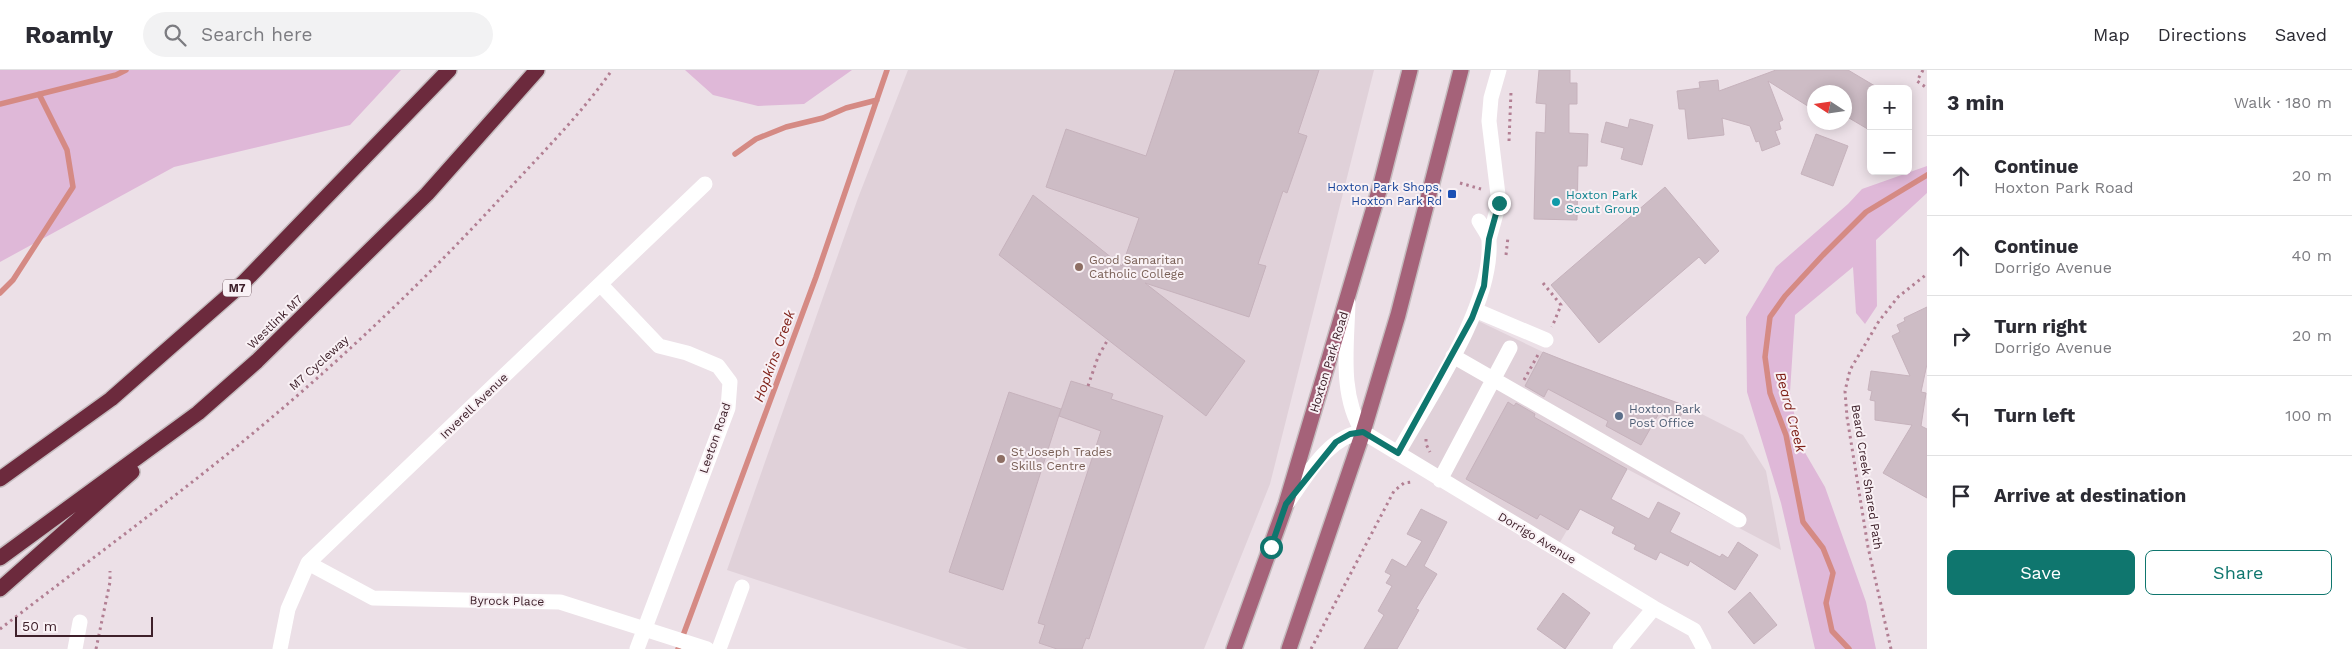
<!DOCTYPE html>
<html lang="en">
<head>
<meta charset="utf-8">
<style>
  body { margin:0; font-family:"Work Sans",sans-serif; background:#f2f2f3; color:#2b2b33 }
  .controls { position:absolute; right:15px; top:15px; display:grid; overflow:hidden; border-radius:8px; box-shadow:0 2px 12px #0003 }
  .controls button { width:45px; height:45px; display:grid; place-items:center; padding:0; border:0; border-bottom:1px solid #e1e1e2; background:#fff; color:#2b2b33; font:25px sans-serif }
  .compass { position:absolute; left:1807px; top:15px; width:45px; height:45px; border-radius:50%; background:#fff; box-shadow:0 2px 12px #0003; rotate:282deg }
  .scale { position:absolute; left:15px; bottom:12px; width:138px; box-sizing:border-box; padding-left:5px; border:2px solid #3e202a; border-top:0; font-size:14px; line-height:18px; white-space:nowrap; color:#3e202a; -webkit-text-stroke:4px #f9f1f5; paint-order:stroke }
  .stop { position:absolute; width:15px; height:15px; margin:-11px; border:4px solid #0f766e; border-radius:50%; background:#fff }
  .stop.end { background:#0f766e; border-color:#fff; box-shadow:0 1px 5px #0008 }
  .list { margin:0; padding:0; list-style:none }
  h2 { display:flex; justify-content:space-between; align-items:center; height:65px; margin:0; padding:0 20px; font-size:21px }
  h2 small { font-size:16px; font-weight:400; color:#7c7c81 }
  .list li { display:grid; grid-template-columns:32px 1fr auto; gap:15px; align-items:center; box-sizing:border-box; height:80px; padding:0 20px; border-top:1px solid #e1e1e2 }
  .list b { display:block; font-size:19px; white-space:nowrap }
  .list p { margin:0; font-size:16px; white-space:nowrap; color:#7c7c81 }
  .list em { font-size:16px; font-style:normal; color:#7c7c81 }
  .actions { display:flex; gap:10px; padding:15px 20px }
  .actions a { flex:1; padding:11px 0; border:1px solid #0f766e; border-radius:8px; text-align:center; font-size:18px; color:#0f766e }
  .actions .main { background:#0f766e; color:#fff }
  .icon { flex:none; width:28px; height:28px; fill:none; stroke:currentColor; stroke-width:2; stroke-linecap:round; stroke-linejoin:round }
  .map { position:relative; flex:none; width:1927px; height:579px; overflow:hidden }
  header { display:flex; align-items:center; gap:30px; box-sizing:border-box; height:70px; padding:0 25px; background:#fff; border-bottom:1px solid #e1e1e2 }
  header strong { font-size:24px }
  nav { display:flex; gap:28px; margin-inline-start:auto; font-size:18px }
  .search { width:350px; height:45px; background:#f2f2f3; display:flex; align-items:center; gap:12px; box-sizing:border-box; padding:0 18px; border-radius:28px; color:#7c7c81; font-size:19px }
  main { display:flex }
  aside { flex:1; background:#fff }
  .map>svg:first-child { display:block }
  .built { fill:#e0d1d9 }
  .green { fill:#dfb8d8 }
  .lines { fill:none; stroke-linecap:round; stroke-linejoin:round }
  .stream { stroke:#d58a84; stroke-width:5.5 }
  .building { fill:#cdbcc5; stroke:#c6b2bc }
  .major-casing { stroke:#c5bcbf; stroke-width:18 }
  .highway-casing { stroke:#c5bcbf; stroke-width:18 }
  .path { stroke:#b27f93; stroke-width:3; stroke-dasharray:2.5 4; stroke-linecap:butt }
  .minor { stroke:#fff; stroke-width:15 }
  .major { stroke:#a56279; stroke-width:15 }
  .highway { stroke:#6c2a3d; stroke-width:15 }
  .route { stroke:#0f766e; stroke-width:6 }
  .transit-dot { fill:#1a4fb4; stroke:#f9f1f5; stroke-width:2 }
  .culture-dot { fill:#0f9aa8; stroke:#f9f1f5; stroke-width:2 }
  .education-dot { fill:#8d6e63; stroke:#f9f1f5; stroke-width:2 }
  .service-dot { fill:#5c6f8a; stroke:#f9f1f5; stroke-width:2 }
  .labels { text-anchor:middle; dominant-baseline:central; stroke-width:4; stroke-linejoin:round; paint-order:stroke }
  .shield { fill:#f9f1f5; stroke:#765f67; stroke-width:1 }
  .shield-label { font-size:11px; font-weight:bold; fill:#3e202a }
  .transit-label { font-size:12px; fill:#164399; stroke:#f9f1f5; text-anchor:end }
  .culture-label { font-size:12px; fill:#0d838f; stroke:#f9f1f5; text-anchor:start }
  .education-label { font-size:12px; fill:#785e54; stroke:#f9f1f5; text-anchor:start }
  .street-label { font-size:12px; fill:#3e202a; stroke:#f9f1f5 }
  .service-label { font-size:12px; fill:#4e5e75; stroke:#f9f1f5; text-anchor:start }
  .water-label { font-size:14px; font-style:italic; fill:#7e1f16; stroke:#f9f1f5 }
</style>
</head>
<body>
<header>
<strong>Roamly</strong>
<div class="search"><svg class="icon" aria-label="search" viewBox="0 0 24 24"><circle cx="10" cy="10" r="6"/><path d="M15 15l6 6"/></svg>Search here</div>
<nav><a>Map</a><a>Directions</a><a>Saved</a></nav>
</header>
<main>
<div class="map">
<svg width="1927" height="579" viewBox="0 0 1927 579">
  <rect width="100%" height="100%" fill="#ece0e7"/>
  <path class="built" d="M908 0H1374L1270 414 1204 579H968L727 500 858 128Z
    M1472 248 1543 282 1686 336 1743 365 1766 401 1781 480 1627 399 1616 419 1597 409 1556 479 1398 383Z"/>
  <path class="green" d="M0 0H401L350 55 174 97 0 192Z
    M685 0H852L804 34 758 36 713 25Z
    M1927 96V123L1876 170 1877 236 1865 254 1856 243 1853 197 1795 245 1790 322 1800 374 1825 417 1866 532 1876 579H1815L1781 433 1747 322 1746 247 1776 197 1848 134 1862 119Z"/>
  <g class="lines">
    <path class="stream" d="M0 34 116 5 126 0
      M735 84 756 69 786 57 823 48 846 38 877 30
      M0 223 13 210 73 117 67 80 39 24
      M678 579 816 207 887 0
      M1849 579 1832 561 1826 533 1833 503 1823 478 1803 452 1786 365 1770 323 1765 287 1770 247 1785 226 1823 185 1866 142 1927 105"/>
  </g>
  <path class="building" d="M1175 0H1319L1298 63 1307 66 1287 123 1283 121 1258 194 1266 196 1249 247 1145 213 1245 291 1206 346 999 185 1033 125 1122 196 1139 148 1046 117 1066 59 1146 86Z
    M1539 0H1570V13H1577V34H1569V63L1588 64 1587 96H1578L1577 150 1534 149 1536 62 1545 63 1546 34 1536 33Z
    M1776 0H1848L1880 19H1870L1871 61 1844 45V22H1814V40L1768 11 1783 50 1779 52 1781 59 1775 61 1780 74 1762 81 1759 71 1756 72 1750 56 1722 48 1724 65 1688 69 1685 39H1679L1677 21 1700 18 1699 12 1718 10 1719 21Z
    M1630 49 1653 55 1642 95 1621 89 1624 78 1601 72 1606 52 1628 58Z
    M1816 64 1848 76 1833 116 1801 104Z
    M1665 117 1719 181 1705 194 1699 187 1599 273 1551 215Z
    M1927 237V294L1921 322 1926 323 1921 356 1927 359V428L1883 403 1912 355 1875 350V331L1870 330 1872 321 1868 320 1871 301 1910 306 1892 266 1900 262 1897 255 1905 251 1904 248Z
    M1543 282 1568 292 1686 336 1677 352 1659 343 1641 375 1606 356 1608 351 1548 319 1544 327 1525 316Z
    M1071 311 1113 324 1111 329 1163 346 1089 569 1086 568 1082 579H1057L1039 573 1045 555 1038 553 1101 361 1059 346Z
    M1009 322 1061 339 1003 520 949 502Z
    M1508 332 1514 336 1516 333 1535 344 1534 347 1627 399 1611 429 1649 449 1658 432 1680 443 1670 462 1720 487 1722 484 1728 488 1738 472 1758 485 1735 520 1690 491 1688 496 1660 482 1656 490 1634 479 1636 475 1612 463 1615 457 1580 439 1568 460 1540 444 1537 449 1466 409Z
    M1421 439 1447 452 1424 496 1437 504 1416 539 1419 540 1397 579H1364L1384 545 1378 541 1392 516 1386 513 1391 505 1385 502 1392 489 1406 497 1422 471 1407 464Z
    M1750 522 1777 555 1754 574 1728 542Z
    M1563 523 1590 543 1565 579 1537 559Z"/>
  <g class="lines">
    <g class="major-casing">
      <path id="major" d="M1234 579 1286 434 1381 114 1410 0
        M1289 579 1363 362 1398 245 1461 0"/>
    </g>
    <g class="highway-casing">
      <path id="highway" d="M0 409 111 329 243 213 449 0
        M0 488 198 343 257 291 427 124 537 0
        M0 519 132 402"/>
    </g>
    <path class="path" d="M1923 0 1917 11 1927 18
      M1509 71 1511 22
      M1460 113 1481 119
      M1506 185 1508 167
      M1543 213 1561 235 1552 257
      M1524 310 1539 283
      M1088 316 1098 287 1107 271
      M1426 369V374L1430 382
      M0 559C78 499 158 440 235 378 332 299 424 212 508 120 544 81 582 43 612 0
      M96 579 110 512V501
      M1311 579 1394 421 1404 413 1412 412
      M1891 579 1868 477 1847 347 1845 321 1850 300 1879 251 1898 227 1927 204"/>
    <path class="minor" d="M1489 169 1499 133 1489 51 1491 28 1499 0
      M601 215 659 276 687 283 718 296 730 312 728 338 637 579
      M1348 232C1347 275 1339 325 1363 362L1654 538 1694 560 1704 579
      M1475 240 1546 270
      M1453 286 1739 450
      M1398 383C1430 326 1493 236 1489 171 1489 165 1482 157 1479 151
      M1440 410 1510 278
      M1288 432C1307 406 1328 366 1363 362
      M308 493 373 528 560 532 707 579
      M75 579 80 552
      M280 579 288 539 308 493 705 114
      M719 579 742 517
      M1620 579 1654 538"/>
    <use href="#major" class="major"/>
    <use href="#highway" class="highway"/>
  </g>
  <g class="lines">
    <path class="route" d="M1271 477 1286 434 1336 372 1350 364 1363 362 1398 383 1472 248 1484 216 1489 169 1499 133"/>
  </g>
  <rect class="transit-dot" x="1447" y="119" width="10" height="10" rx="2.5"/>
  <circle class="culture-dot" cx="1556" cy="132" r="5"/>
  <g class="education-dot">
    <circle cx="1079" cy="197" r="5"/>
    <circle cx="1001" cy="389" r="5"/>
  </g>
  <circle class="service-dot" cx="1619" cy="346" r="5"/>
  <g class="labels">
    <rect class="shield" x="223" y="209.5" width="28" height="17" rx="4"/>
    <g class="shield-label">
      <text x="237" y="218">M7</text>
    </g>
    <g class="transit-label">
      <text x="1442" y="117">Hoxton Park Shops,<tspan x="1442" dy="14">Hoxton Park Rd</tspan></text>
    </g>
    <g class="culture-label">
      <text x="1566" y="125">Hoxton Park<tspan x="1566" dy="14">Scout Group</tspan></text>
    </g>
    <g class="education-label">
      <text x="1089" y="190">Good Samaritan<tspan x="1089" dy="14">Catholic College</tspan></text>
      <text x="1011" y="382">St Joseph Trades<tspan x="1011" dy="14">Skills Centre</tspan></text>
    </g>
    <g class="street-label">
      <text transform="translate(275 252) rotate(-44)">Westlink M7</text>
      <text transform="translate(1329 292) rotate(-73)">Hoxton Park Road</text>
      <text transform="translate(319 293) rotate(-42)">M7 Cycleway</text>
      <text transform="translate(474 336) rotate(-44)">Inverell Avenue</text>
      <text transform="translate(715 368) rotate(-71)">Leeton Road</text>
      <text transform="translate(1867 407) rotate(81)">Beard Creek Shared Path</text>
      <text transform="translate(1537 468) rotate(31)">Dorrigo Avenue</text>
      <text transform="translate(507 531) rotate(1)">Byrock Place</text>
    </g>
    <g class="service-label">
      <text x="1629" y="339">Hoxton Park<tspan x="1629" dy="14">Post Office</tspan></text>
    </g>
    <g class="water-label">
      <text transform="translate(774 286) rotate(-70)">Hopkins Creek</text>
      <text transform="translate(1791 342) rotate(75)">Beard Creek</text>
    </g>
  </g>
</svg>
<div class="controls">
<button>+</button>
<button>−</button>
</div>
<svg class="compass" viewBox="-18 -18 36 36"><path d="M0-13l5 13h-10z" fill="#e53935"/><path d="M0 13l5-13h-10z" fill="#7c7c81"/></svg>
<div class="scale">50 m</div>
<div class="stop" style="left:1271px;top:477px"></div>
<div class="stop end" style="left:1499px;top:133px"></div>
</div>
<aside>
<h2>3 min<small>Walk · 180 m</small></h2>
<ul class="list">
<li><svg class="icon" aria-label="ahead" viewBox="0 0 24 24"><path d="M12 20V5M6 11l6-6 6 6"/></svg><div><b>Continue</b><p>Hoxton Park Road</p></div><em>20 m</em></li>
<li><svg class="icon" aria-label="ahead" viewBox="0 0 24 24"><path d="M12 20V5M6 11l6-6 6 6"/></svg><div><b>Continue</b><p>Dorrigo Avenue</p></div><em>40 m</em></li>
<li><svg class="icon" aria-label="right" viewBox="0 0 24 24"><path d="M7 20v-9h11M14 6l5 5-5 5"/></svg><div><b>Turn right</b><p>Dorrigo Avenue</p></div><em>20 m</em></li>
<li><svg class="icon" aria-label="left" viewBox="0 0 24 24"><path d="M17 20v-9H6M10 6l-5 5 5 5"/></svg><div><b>Turn left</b></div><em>100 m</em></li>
<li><svg class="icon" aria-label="arrive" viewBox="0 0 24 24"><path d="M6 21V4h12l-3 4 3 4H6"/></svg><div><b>Arrive at destination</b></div></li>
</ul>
<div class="actions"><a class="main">Save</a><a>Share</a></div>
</aside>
</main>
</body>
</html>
